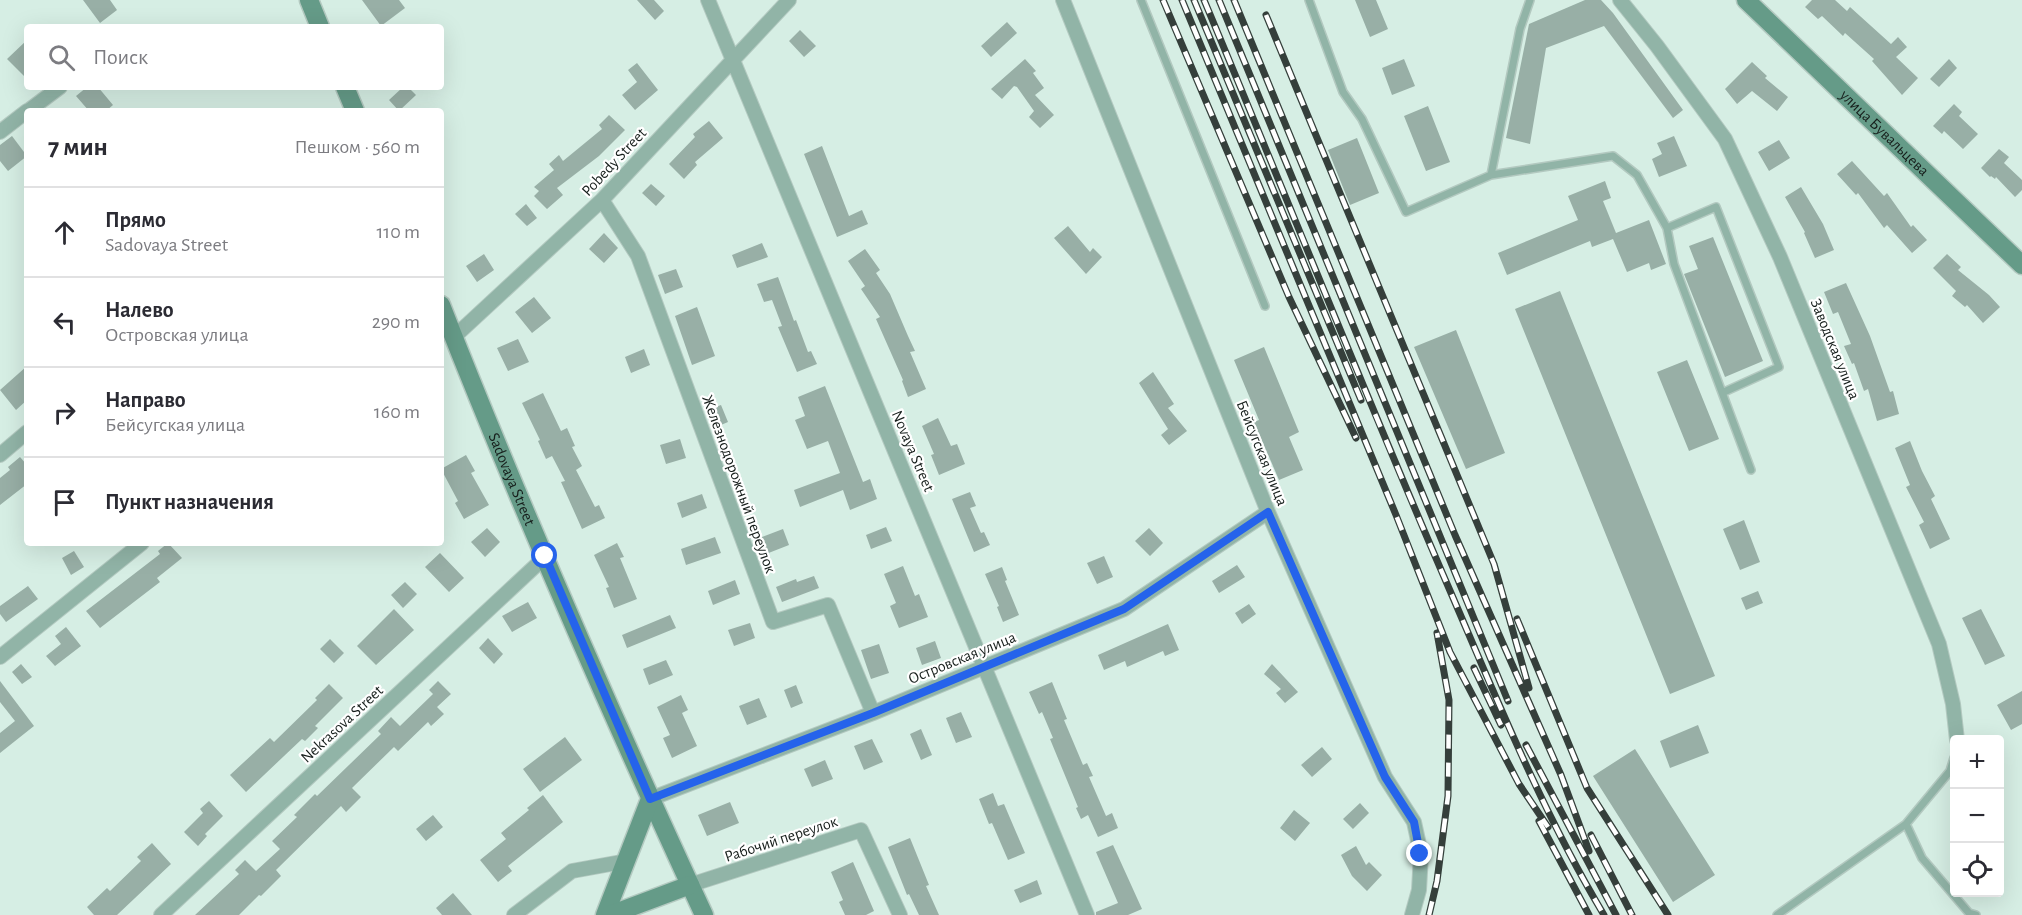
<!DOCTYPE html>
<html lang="ru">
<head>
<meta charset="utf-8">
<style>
  body { margin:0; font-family:"Alegreya Sans",sans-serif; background:#f7f7f7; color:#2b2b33 }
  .controls { position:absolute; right:18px; bottom:18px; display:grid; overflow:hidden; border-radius:6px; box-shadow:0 6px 24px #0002 }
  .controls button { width:54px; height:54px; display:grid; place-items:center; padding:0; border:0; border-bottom:2px solid #e1e1e2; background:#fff; color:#2b2b33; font:30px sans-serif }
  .stop { position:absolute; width:18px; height:18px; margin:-14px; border:4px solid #2563eb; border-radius:50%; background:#fff }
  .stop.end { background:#2563eb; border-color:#fff; box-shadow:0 2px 6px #0008 }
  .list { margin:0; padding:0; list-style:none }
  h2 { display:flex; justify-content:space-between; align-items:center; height:78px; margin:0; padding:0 24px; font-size:26px }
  h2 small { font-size:20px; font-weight:400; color:#7c7c81 }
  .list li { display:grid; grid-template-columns:39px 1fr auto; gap:18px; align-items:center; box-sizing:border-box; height:90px; padding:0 24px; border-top:2px solid #e1e1e2 }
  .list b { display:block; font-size:22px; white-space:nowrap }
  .list p { margin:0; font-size:20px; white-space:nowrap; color:#7c7c81 }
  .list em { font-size:20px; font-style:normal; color:#7c7c81 }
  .icon { flex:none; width:33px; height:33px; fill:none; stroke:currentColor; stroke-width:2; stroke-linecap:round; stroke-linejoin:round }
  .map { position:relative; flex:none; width:2022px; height:915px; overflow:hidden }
  .search { position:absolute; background:#fff; box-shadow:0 6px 24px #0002; left:24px; top:24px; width:420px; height:66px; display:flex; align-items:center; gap:15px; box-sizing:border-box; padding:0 21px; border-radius:6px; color:#7c7c81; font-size:22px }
  .panel { position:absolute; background:#fff; box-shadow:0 6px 24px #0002; left:24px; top:108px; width:420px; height:438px; border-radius:6px }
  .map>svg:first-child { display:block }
  .building { fill:#98afa6 }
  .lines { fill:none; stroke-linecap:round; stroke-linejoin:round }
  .lane-casing { stroke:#b3c9c0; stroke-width:10 }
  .street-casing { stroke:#b3c9c0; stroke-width:16 }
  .secondary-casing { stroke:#b3c9c0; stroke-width:21 }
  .lane { stroke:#91b4a7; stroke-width:7 }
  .street { stroke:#91b4a7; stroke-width:14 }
  .secondary { stroke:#659b88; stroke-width:18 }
  .rail-casing { stroke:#353f3b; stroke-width:7 }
  .rail { stroke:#fff; stroke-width:4.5; stroke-dasharray:14; stroke-linecap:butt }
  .route { stroke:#2563eb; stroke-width:8 }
  .labels { text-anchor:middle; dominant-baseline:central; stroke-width:4.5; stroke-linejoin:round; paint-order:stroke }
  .street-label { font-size:16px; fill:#161e1b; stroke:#fff }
</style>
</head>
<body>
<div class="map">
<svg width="2022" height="915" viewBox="0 0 2022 915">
  <rect width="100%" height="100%" fill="#d6eee4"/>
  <path class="building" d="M83 0H110L117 10 100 23Z
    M362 0H399L405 8 381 26Z
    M637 0H654L664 11 655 20Z
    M1355 0H1376L1388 29 1370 37Z
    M1585 0H1601L1613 13 1683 110 1673 118 1604 26 1546 48 1530 144 1506 138 1529 24Z
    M1812 0H1835L1847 11 1850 7 1891 44 1898 37 1907 47 1896 57 1918 78 1902 95 1872 61 1874 59 1845 33 1843 36 1822 16 1818 19 1805 7Z
    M1007 22 1017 33 991 57 981 46Z
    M800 30 816 46 804 57 789 41Z
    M27 40V79L7 59Z
    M1025 59 1036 71 1033 73 1044 88 1035 95 1054 115 1040 128 1029 117 1034 111 1017 87 1014 86 1002 99 991 89Z
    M1404 59 1415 86 1392 95 1382 68Z
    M1949 59 1957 68 1939 87 1930 79Z
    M1752 62 1767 76 1765 78 1788 97 1777 111 1752 91 1737 104 1725 89Z
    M637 63 658 90 635 110 622 95 637 82 628 70Z
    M87 87H98L113 105 106 111H89L76 96Z
    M403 87H408L416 95 399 111 389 100Z
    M1954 104 1962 112 1959 116 1978 134 1963 149 1944 131 1942 134 1933 126Z
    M1428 106 1450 162 1426 171 1404 116Z
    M609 115 625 130 599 156 557 188 563 195 547 209 534 196 539 191 534 187 554 170 549 164 559 155 563 161 602 129 599 125Z
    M709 121 723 138 695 162 697 165 684 179 669 164 695 137 693 134Z
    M12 136 27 156 8 171 0 161V145Z
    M1674 136 1687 166 1659 177 1652 159 1662 154 1657 143Z
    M1357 138 1379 193 1350 205 1328 150Z
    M1779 140 1790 158 1769 171 1758 152Z
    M822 146 849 216 862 210 868 224 837 237 804 154Z
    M1999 149 2009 157 2004 163 2022 180V190L2015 197 1996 177 1995 179 1991 176 1990 177 1981 168Z
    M1852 161 1884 196 1887 193 1911 227 1913 225 1927 240 1912 253 1887 225 1884 228 1858 193 1856 195 1837 174Z
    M1605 181 1611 198 1603 201 1616 233 1649 220 1666 264 1651 270 1649 263 1627 272 1613 239 1592 247 1590 241 1507 275 1498 253 1578 220 1568 196Z
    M651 184 665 196 656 206 642 193Z
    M1801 187 1823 224 1834 250 1815 258 1804 233 1805 232 1785 197Z
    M526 204 537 218 527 226 515 214Z
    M1068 226 1090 252 1093 248 1102 257 1086 274 1054 238Z
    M604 233 618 248 604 263 589 249Z
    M1713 237 1763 361 1725 377 1684 274 1698 269 1689 246Z
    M762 243 768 257 737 268 732 255Z
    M865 249 880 270 876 273 890 294 908 336 915 351 910 352 926 389 908 397 902 381 903 380 876 319 880 317 861 289 865 286 848 261Z
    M484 254 494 270 477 282 466 266Z
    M1947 254 1961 267 1958 270 1989 295 2000 307 1983 323 1967 305 1965 307 1952 296 1956 291 1933 268Z
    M676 269 683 287 665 294 658 275Z
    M778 277 794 321 796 320 808 352 811 351 817 364 797 372 778 327 782 326 772 300 764 302 757 284Z
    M1846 283 1870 336 1890 392 1893 391 1899 414 1877 421 1868 389 1864 391 1854 363 1852 364 1844 346 1851 344 1838 312 1833 314 1824 292Z
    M1560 291 1715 676 1670 694 1515 309Z
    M534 297 551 318 532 333 515 312Z
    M697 307 715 356 692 365 675 316Z
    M1456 330 1505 453 1466 469 1414 347Z
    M518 339 529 362 508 371 497 348Z
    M1264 347 1299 432 1289 437 1303 470 1279 480 1254 422 1259 420 1234 360Z
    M644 349 650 365 631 373 625 357Z
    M1687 360 1719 439 1689 451 1657 372Z
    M27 366V400L16 410 0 390Z
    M1153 372 1174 404 1168 408 1187 431 1169 445 1161 435 1168 429 1139 383Z
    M825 386 863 482 870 479 877 499 850 510 843 490 800 507 794 490 840 473 828 441 807 449 795 420 805 416 798 397Z
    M543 393 561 431 567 428 575 446 572 447 582 466 576 470 595 507 599 505 605 518 582 529 561 482 565 481 552 456 546 459 538 441 540 440 522 403Z
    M721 405 728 422 714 428 707 410Z
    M938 418 951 446 957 444 965 464 939 475 931 455 934 454 922 426Z
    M680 439 686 458 666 464 660 445Z
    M1910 441 1922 471 1935 496 1931 499 1950 539 1930 549 1919 525 1924 522 1906 487 1910 485 1895 448Z
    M466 455 475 471 471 473 489 505 464 519 455 503 458 501 441 469Z
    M20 457 27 465V484L0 505V478L10 470 8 467Z
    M970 492 976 506 970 508 981 533 984 532 990 545 974 552 952 499Z
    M702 494 707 508 682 518 677 503Z
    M1744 520 1760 562 1740 570 1723 529Z
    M886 527 892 541 871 549 866 535Z
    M487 528 500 542 485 557 471 542Z
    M1149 528 1163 543 1150 556 1135 541Z
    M783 529 789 545 766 554 759 538Z
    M715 537 721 553 686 565 681 549Z
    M168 543 182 558 157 578 160 582 100 628 86 611 160 554 158 551Z
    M617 543 624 557 620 558 637 599 614 608 606 588 609 587 594 555Z
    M74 551 84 567 71 575 62 558Z
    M440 553 464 578 449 592 425 567Z
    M1104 556 1113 577 1097 584 1087 563Z
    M1237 565 1245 577 1219 593 1212 581Z
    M903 566 915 596 919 594 928 617 899 628 890 606 896 603 884 574Z
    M1002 567 1007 580 1005 581 1019 615 1003 622 997 607 999 606 985 574Z
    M814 576 819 588 782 602 776 587 796 579 797 582Z
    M735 580 740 594 713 605 708 591Z
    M405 582 417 594 403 608 391 595Z
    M28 586 38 599 6 622 0 614V606Z
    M1758 591 1763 603 1746 610 1741 598Z
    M528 602 537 618 512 632 502 616Z
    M1249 604 1256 614 1242 624 1235 613Z
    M394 609 414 630 376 665 357 646Z
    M1981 609 2005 656 1985 665 1962 618Z
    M670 615 676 628 627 648 622 635Z
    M750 623 755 638 734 646 728 630Z
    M1168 624 1179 650 1165 656 1163 651 1127 667 1125 661 1104 670 1098 655Z
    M66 627 81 646 55 666 46 656 61 644 55 636Z
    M488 638 503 654 494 664 479 648Z
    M330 639 344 653 334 663 320 649Z
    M935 641 941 658 922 665 916 648Z
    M879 644 889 673 871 679 861 650Z
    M666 660 673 675 649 685 643 669Z
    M21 664 32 677 22 684 12 672Z
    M1272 664 1298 692 1285 703 1276 693 1281 689 1264 674Z
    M0 681 34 726 0 753V733L15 721 0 702Z
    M438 681 451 694 437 707 444 714 431 726 428 722 398 751 394 747 352 788 361 797 346 812 341 806 276 870 281 876 261 896 259 895 239 915H195L239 874 235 870 245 860 256 871 280 849 272 841 297 817 294 815 315 794 317 796 381 734 378 731 391 717 400 726 433 694 429 690Z
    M1052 682 1067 719 1064 720 1083 765 1087 763 1093 776 1089 777 1106 816 1112 813 1118 828 1098 837 1088 815 1081 819 1076 808 1078 807 1050 739 1053 738 1042 712 1039 714 1029 692Z
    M329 684 343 698 315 726 318 728 305 741 302 739 246 792 230 775 270 738 274 742 317 700 315 698Z
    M796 685 803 703 791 708 784 690Z
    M2022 691V724L2011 730 1997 705Z
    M681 695 688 710 682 713 697 746 672 758 663 738 670 735 657 707Z
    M759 698 767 717 747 725 739 706Z
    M961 712 972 737 956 743 946 718Z
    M1698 725 1709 753 1670 768 1660 741Z
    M921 729 932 755 921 760 910 734Z
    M565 737 582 760 540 792 523 769Z
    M872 739 883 762 864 770 854 746Z
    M1322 747 1332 759 1312 777 1301 765Z
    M1635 749 1715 875 1673 902 1593 776Z
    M825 760 833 779 812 787 804 769Z
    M993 793 998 806 1004 804 1025 853 1008 860 992 823 989 824 979 799Z
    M543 795 563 822 508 866 512 871 498 882 480 860 506 839 501 833 529 810 527 808Z
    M209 801 223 816 205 834 207 836 198 846 184 832 203 813 200 809Z
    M730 802 739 823 707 836 698 815Z
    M1360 803 1369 813 1353 829 1343 819Z
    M1294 810 1310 823 1295 841 1280 828Z
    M433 815 443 827 426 841 416 829Z
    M910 838 929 885 926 886 939 915H919L909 894 907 895 888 847Z
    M152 843 171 864 117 915H94L87 907 107 888 110 891 141 861 137 857Z
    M1113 845 1142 909 1128 915H1096V912L1118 903 1096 852Z
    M1356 846 1366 865 1369 862 1382 875 1367 891 1352 876 1341 855Z
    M853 862 874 911 866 915H845L839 902 843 900 831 872Z
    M1037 880 1042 894 1020 903 1014 890Z
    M453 893 472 915H442L436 908Z"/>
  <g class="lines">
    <g class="lane-casing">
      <path id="lane" d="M1141 0 1265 306
        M1309 0 1343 92 1362 119 1406 212 1491 175 1520 29 1530 0
        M1491 175 1613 156 1637 175 1667 228 1716 207 1779 367 1724 392
        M1667 228 1674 264 1751 470
        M1954 758 1950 771 1906 824 1922 858 1969 913 1976 915
        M1777 915 1906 824"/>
    </g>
    <g class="street-casing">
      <path id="street" d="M708 0 1087 915
        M1063 0 1268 512 1385 777 1414 822 1421 854 1419 890 1412 915
        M1620 0 1657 46 1725 139 1780 257 1939 644 1953 704 1957 740
        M28 111 60 87
        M0 132 27 111
        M602 200 638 256 773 622 828 605 873 713
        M454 337 602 200 789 0
        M0 455 27 432
        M0 657 142 543
        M650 799 873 713 1124 609 1268 512
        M690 885 861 830 900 915
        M161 915 545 557
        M514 915 572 871 627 861"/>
    </g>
    <g class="secondary-casing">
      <g id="secondary">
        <path d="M309 0 320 27"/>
        <path id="s1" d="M1746 0 2022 265"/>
        <path d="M345 87 355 111"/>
        <path id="s2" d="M441 305C522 511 611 714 704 915"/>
        <path d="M605 915 650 799"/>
        <path d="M610 915 690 885"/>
      </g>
    </g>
    <use href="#lane" class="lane"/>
    <use href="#street" class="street"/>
    <use href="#secondary" class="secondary"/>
    <g class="rail-casing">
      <path id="rail" d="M1163 0 1289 297 1356 438
        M1182 0 1396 515 1450 652 1519 784 1548 827
        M1194 0 1361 400
        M1204 0C1287 198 1366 397 1451 593 1498 702 1543 813 1604 915
        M1219 0 1508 701
        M1234 0 1455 535 1561 775 1589 851
        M1266 15 1494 564 1529 688
        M1517 619 1587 788 1668 915
        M1474 668 1501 725
        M1526 745 1616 915
        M1539 821 1589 915
        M1591 835 1632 915
        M1429 915 1437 881 1448 796 1449 700 1437 633"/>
    </g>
    <use href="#rail" class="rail"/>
  </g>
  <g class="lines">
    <path class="route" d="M545 556 650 799 873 713 1124 609 1268 512 1385 777 1414 822 1420 854"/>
  </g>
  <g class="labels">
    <g class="street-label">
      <text stroke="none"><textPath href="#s1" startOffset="192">улица Бувальцева</textPath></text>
      <text transform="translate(614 162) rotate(-47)">Pobedy Street</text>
      <text transform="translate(1835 349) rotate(68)">Заводская улица</text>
      <text transform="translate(913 451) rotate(67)">Novaya Street</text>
      <text transform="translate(1262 453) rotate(68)">Бейсугская улица</text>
      <text stroke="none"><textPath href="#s2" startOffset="188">Sadovaya Street</textPath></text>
      <text transform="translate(739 484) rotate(70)">Железнодорожный переулок</text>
      <text transform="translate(962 658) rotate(-22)">Островская улица</text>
      <text transform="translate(342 724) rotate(-43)">Nekrasova Street</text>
      <text transform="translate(781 839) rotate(-18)">Рабочий переулок</text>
    </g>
  </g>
</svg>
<div class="controls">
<button>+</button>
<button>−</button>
<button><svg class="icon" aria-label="locate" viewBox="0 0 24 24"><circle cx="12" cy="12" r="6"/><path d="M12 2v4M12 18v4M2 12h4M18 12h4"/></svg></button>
</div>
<div class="stop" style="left:545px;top:556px"></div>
<div class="stop end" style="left:1420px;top:854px"></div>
<div class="search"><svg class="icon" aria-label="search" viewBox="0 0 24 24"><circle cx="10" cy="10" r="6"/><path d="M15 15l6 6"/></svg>Поиск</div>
<section class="panel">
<h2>7 мин<small>Пешком · 560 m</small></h2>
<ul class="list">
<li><svg class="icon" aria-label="ahead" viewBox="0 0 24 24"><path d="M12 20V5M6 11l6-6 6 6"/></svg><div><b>Прямо</b><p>Sadovaya Street</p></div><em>110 m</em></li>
<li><svg class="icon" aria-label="left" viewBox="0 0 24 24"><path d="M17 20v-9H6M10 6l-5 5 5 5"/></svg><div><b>Налево</b><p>Островская улица</p></div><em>290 m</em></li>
<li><svg class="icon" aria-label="right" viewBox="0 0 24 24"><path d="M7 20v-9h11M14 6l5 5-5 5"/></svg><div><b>Направо</b><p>Бейсугская улица</p></div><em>160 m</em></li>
<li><svg class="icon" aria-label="arrive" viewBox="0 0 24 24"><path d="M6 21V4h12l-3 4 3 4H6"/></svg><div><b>Пункт назначения</b></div></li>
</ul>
</section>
</div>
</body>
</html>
